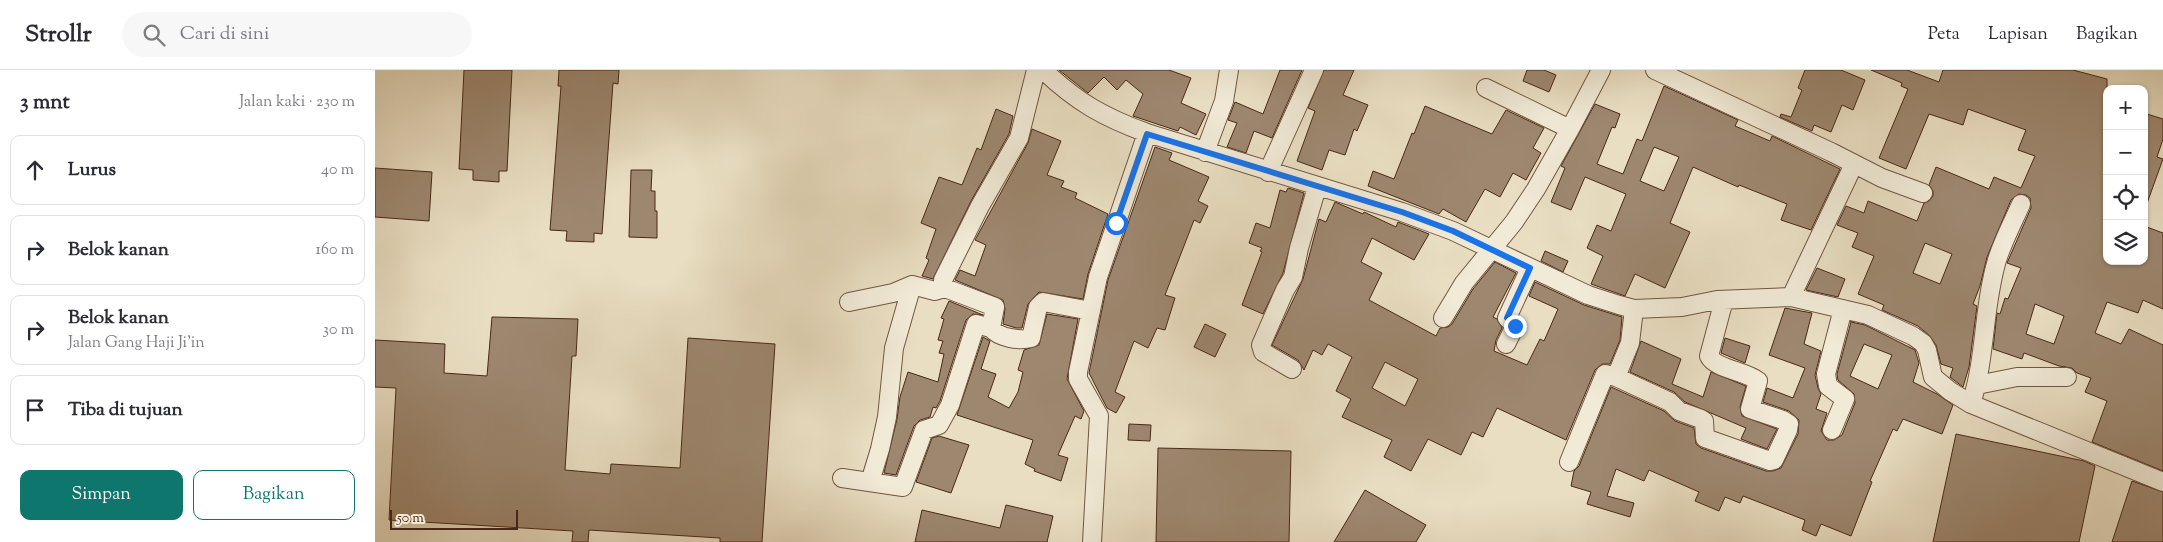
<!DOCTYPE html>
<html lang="id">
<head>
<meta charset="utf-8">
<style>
  body { margin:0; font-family:"Sorts Mill Goudy",serif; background:#f7f7f7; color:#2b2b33 }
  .controls { position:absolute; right:15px; top:15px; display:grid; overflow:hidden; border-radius:10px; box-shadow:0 1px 4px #0004 }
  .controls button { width:45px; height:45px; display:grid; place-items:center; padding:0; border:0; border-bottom:1px solid #e1e1e2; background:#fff; color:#2b2b33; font:25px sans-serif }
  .scale { position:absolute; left:15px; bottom:12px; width:128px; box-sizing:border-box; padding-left:5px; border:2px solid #4a2816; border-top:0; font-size:14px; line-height:18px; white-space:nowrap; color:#4a2816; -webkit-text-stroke:4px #f1ead7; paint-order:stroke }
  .stop { position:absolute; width:15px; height:15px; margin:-11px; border:4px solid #1a73e8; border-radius:50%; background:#fff }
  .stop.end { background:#1a73e8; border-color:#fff; box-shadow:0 1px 5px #0008 }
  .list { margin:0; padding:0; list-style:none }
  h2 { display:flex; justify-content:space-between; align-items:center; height:65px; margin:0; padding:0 20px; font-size:21px }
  h2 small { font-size:16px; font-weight:400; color:#7c7c81 }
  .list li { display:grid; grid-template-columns:32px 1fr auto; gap:15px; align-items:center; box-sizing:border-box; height:70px; margin:0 10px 10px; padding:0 10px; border:1px solid #e1e1e2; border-radius:10px }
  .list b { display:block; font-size:19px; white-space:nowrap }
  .list p { margin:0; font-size:16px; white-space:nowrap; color:#7c7c81 }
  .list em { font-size:16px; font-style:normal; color:#7c7c81 }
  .actions { display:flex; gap:10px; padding:15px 20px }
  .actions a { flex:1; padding:11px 0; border:1px solid #0f766e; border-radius:10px; text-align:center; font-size:18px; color:#0f766e }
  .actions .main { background:#0f766e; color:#fff }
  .icon { flex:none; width:28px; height:28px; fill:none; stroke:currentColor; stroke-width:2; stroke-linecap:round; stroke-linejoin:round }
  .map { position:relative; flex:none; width:1788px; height:472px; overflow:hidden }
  header { display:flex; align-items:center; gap:30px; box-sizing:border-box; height:70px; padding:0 25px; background:#fff; border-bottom:1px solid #e1e1e2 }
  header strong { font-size:24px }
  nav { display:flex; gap:28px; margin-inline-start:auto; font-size:18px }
  .search { width:350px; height:45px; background:#f7f7f7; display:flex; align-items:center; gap:12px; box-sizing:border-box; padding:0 18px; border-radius:28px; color:#7c7c81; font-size:19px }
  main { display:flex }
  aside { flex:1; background:#fff }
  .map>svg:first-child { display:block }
  .building { fill:#9d876f; stroke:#4a2816; fill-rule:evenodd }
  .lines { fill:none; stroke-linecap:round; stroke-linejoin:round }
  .minor-casing { stroke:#725641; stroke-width:20 }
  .minor { stroke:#f1ead7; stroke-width:18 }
  .route { stroke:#1a73e8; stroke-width:6 }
</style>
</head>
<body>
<header>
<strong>Strollr</strong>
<div class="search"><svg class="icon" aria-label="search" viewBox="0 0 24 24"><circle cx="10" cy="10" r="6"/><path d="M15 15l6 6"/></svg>Cari di sini</div>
<nav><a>Peta</a><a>Lapisan</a><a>Bagikan</a></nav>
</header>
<main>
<aside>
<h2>3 mnt<small>Jalan kaki · 230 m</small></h2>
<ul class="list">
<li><svg class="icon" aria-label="ahead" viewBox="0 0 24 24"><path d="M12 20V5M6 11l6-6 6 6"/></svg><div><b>Lurus</b></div><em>40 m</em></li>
<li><svg class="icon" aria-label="right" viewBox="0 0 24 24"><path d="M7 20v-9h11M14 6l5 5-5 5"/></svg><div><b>Belok kanan</b></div><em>160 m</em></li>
<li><svg class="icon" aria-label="right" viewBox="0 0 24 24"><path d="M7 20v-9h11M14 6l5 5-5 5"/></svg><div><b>Belok kanan</b><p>Jalan Gang Haji Ji'in</p></div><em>30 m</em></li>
<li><svg class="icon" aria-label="arrive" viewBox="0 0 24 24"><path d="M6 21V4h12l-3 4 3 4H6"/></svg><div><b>Tiba di tujuan</b></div></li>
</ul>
<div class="actions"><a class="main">Simpan</a><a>Bagikan</a></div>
</aside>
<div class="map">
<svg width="1788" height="472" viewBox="0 0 1788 472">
  <rect width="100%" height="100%" fill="#e9dec2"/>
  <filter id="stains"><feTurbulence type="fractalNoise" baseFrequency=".004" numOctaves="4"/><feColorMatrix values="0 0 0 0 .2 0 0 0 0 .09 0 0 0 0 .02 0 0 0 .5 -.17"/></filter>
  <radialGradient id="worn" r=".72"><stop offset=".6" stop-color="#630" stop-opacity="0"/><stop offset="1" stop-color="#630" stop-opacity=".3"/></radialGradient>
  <path class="building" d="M89 0H137L132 101H124V112L98 110V100L84 99Z
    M184 0H244L243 14 238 13 227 164 219 163V172L191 171 192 161 175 160 186 16H183Z
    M684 0H794L816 8 806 33 831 44 821 65 805 57 803 61 758 46 768 24 751 10 742 20 729 7 713 23Z
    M905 0H927L897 68 879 61 871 83 852 77 862 53 853 50 860 32 888 44Z
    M949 0H979L968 25 993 35 982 61 979 59 970 85 954 80 947 100 922 91 940 41 933 38Z
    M1152 0H1169L1181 5 1174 22 1148 11Z
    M1430 0H1466L1490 10 1478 40 1467 35 1456 62 1439 55 1437 61 1405 47 1406 44 1416 47 1427 20 1423 18Z
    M1496 0H1532L1564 12 1568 0H1698L1732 9V191H1769V156L1788 163V239L1768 230 1763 243 1732 232 1720 263 1746 274 1754 259 1788 275V401L1717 372 1732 331 1710 322 1716 308 1702 303 1697 298 1684 296 1649 283 1647 289 1618 279 1622 243 1625 244 1630 228 1633 229 1646 198 1632 193 1656 138 1655 128 1651 125 1644 124 1636 130 1612 187 1605 216 1598 234 1602 236 1594 297 1588 317 1575 307 1578 298 1566 294 1561 275 1554 265 1543 256 1507 240 1509 235 1483 224 1499 186 1477 177 1483 163 1462 155 1471 136 1489 143 1493 131 1542 151 1549 133 1554 131 1558 126V121L1554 115 1561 97 1614 119 1619 107 1646 118 1660 86 1643 80 1651 60 1593 39 1588 55 1554 44 1531 99 1504 88 1533 19 1526 16 1527 13ZM1550 173 1577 184 1565 214 1538 203ZM1660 234 1689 246 1679 274 1651 264Z
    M1289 16 1363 50 1360 56 1395 71 1397 66 1465 99 1436 160 1406 150 1412 134 1364 115 1363 117 1318 97 1295 153 1315 162 1290 218 1260 204 1250 226 1216 214 1228 186 1212 178 1222 155 1236 161 1251 124 1210 107 1196 140 1176 132 1190 98 1186 96 1220 34 1245 44 1240 58 1237 57 1222 94 1248 104 1262 69 1267 71ZM1279 77 1304 87 1289 121 1265 111Z
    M1050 36 1117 64 1131 40 1169 58 1158 78 1166 83 1151 110 1138 103 1125 127 1110 119 1091 152 1068 139 1064 144 993 116 998 101 1019 109 1037 63 1039 64Z
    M621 39 638 46 634 64 596 131 558 209 547 206 554 190 551 188 561 159 546 153 564 107 587 115 602 78 606 80Z
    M1772 44 1788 49V69L1782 87 1788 89 1771 136H1769V53Z
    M657 59 686 71 672 105 689 111 686 117 702 123 700 128 733 144 713 204 708 229 664 222 653 234 647 258H641L628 254 630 239 628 230 580 210 585 200 600 206 611 175 600 170 653 73Z
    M780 77 797 83 794 90 834 107 823 131 833 136 825 153 819 150 790 225 800 228 790 260 782 258 773 278 759 271 740 322 750 327 741 343 732 338 714 303 733 210Z
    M0 98 57 102 54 151 0 147Z
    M256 100H277L276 121H280V141H282V168L254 167Z
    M913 118 929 123 908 203 888 244 867 235 887 182 885 181 887 178 874 173 881 153 895 158 905 120 911 122Z
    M960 132 988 144 989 142 1021 157 1023 152 1054 164 1039 190 997 168 986 192 1007 203 994 230 1061 266 1065 258 1073 257 1077 254 1098 219 1120 192 1141 203 1118 247 1122 249 1127 258 1121 270 1119 281 1152 295 1165 269 1169 271 1183 239 1154 226 1160 212 1209 235 1247 247 1245 270 1235 294H1227L1220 300 1191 370 1122 338 1108 367 1097 362 1086 385 1053 369 1036 401 1009 387 1017 370 967 347 976 329 961 321 977 287 953 274 947 285 938 280 929 300 923 290 897 275 928 209 944 149 951 152ZM1010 292 1043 309 1030 336 997 318Z
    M1170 181 1193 191 1188 202 1166 191Z
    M1442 198 1470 209 1463 227 1431 220Z
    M574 231 608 245 598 244 591 250 565 331 561 338 558 337 555 347 545 350 539 356 521 405 509 403 522 349 525 327 533 302 563 312 569 284 564 283 568 271 563 270 569 249 566 248Z
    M1410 238 1437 243 1429 274 1446 281 1440 305 1443 318 1446 324 1441 339 1452 343 1446 361 1452 370H1459L1467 365 1480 333 1479 324 1463 310 1462 304 1476 252 1490 255 1540 280 1544 293 1538 312 1562 324 1578 335 1567 364 1528 349 1522 361 1518 359 1495 411 1497 412 1476 466 1446 454 1441 466 1427 460 1430 450 1368 426 1365 433 1350 427 1344 441 1320 431 1324 422 1274 400 1269 411 1241 399 1232 426 1259 433 1255 447 1212 434 1216 422 1196 416 1199 401 1204 396 1236 317 1289 341 1300 351 1319 358 1321 374 1326 378 1391 401H1398L1406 398 1423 364 1424 350 1414 341 1388 332 1392 318 1418 328 1430 298 1394 285ZM1489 274 1517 285 1503 319 1475 306Z
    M672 244 703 249 692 309 709 341 706 349 700 346 683 385 693 388 686 411 659 401 660 399 650 394 658 370 582 345 608 267 615 271 606 299 621 304 613 327 634 338 643 322 648 302 643 300 649 280 664 275Z
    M117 247 203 249 201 286H197L190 400 235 404 236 394 305 398 313 268 400 274 387 472H345V468L214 460 213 472H197L198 461 14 450 21 318 0 317V270L70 274 69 303 112 306Z
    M830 254 851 264 840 287 819 277Z
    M1350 268 1375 276 1370 293 1346 283Z
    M1266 271 1306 289 1297 314 1328 327 1336 302 1371 316 1365 337 1367 346 1402 359 1392 379 1366 369 1371 358 1310 332 1299 322 1255 302Z
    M754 354 776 355 775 371 753 370Z
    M1581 364 1709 391 1720 396 1704 472H1558Z
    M564 366 594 375 576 423 541 412 557 368Z
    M783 378 916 381 914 472H781Z
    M1757 411 1788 422V472H1737Z
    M990 420 1051 455 1041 472H959Z
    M631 435 678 446 672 472H540L547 440 625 458Z"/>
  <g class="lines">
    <g class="minor-casing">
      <path id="minor" d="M661 0 644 68 605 136 568 210 570 218 620 237 616 258C624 268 644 271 656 268L663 237 668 232 716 241
        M668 0C702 32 728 47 772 63L1027 142 1078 161 1213 225 1244 235 1259 239 1307 237 1342 230 1416 227 1493 245 1538 266 1548 273 1552 280 1558 307 1575 321 1596 334 1788 412
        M1280 0 1456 82 1507 108 1548 123
        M1111 18 1195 59
        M830 82 849 31 854 0
        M893 102 939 0
        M1416 227 1479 94
        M474 232 518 223 537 215 560 221 570 218
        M1068 248 1089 213 1139 152 1161 119 1195 59 1226 0
        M1131 274 1140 256 1132 248 1155 198
        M917 299 888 282 886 275 910 220 918 207 924 178 942 117
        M1241 307 1295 332 1304 341 1326 349 1329 351 1330 368 1395 391 1399 390 1413 360 1414 354 1408 350 1375 339 1383 311C1371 301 1340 299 1334 286L1349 230
        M1602 315 1642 307H1692
        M1596 334C1611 288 1608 237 1622 190 1628 171 1638 152 1646 134
        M1457 360 1470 329 1453 316 1451 304 1468 239
        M1194 392 1230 304 1241 307 1255 273 1259 239
        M467 408 528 417 549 360 564 355 575 335 601 254 616 258
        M495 412 505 379 512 347 519 278 537 215
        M717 472 724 346 703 309V302L723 207 772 63"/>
    </g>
    <use href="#minor" class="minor"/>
  </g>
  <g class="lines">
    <path class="route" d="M741 153 772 64 1027 142 1078 161 1155 198 1132 248 1140 256"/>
  </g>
  <rect width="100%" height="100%" filter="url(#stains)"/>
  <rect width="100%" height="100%" fill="url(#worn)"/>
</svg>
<div class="controls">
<button>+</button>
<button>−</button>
<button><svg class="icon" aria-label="locate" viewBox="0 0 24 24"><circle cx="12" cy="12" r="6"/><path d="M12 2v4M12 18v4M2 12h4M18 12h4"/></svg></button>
<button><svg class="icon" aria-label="layers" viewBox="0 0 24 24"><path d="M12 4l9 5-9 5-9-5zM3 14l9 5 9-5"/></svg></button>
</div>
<div class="scale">50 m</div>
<div class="stop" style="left:741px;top:153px"></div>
<div class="stop end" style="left:1140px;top:256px"></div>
</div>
</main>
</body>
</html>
